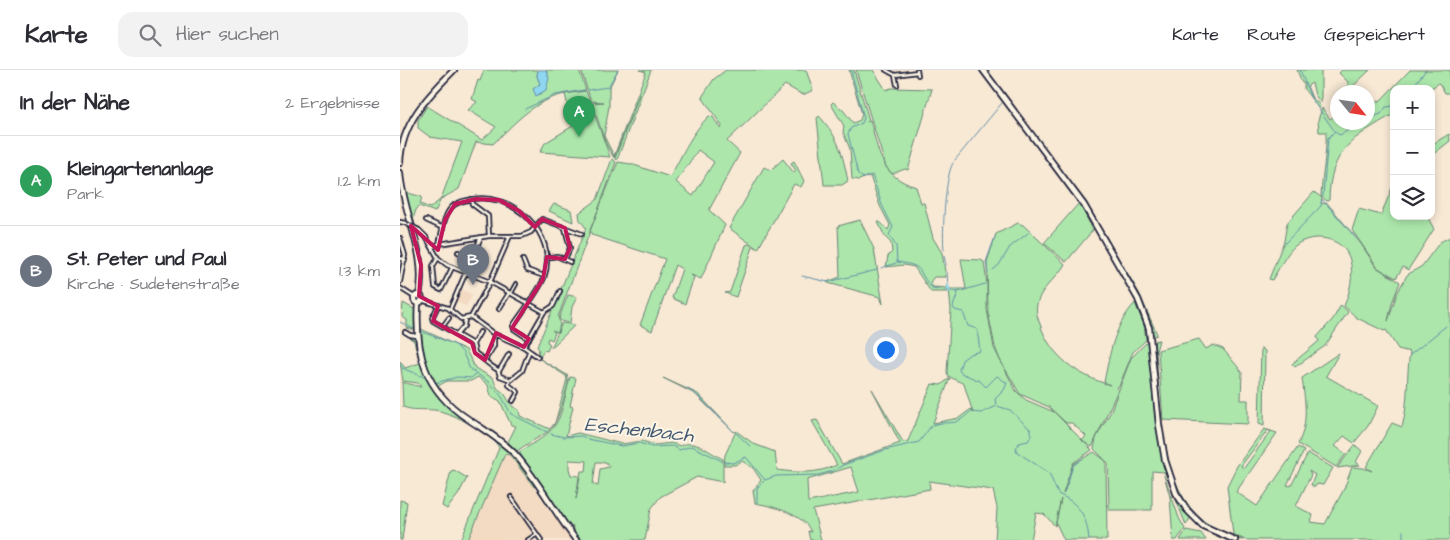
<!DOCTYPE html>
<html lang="de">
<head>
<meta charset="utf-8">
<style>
  body { margin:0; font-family:"Architects Daughter",sans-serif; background:#f2f2f3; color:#2b2b33 }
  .controls { position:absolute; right:15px; top:15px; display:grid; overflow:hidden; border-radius:10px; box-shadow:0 2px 8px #0003 }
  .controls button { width:45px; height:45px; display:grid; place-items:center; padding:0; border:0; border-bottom:1px solid #e1e1e2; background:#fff; color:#2b2b33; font:25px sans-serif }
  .compass { position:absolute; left:930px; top:15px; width:45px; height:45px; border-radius:50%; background:#fff; box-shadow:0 2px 8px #0003; rotate:120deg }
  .you { position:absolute; left:485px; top:279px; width:18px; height:18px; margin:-12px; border:4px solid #fff; border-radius:50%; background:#1a73e8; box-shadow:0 0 0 8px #1a73e833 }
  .badge { display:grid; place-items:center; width:32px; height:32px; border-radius:50%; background:#0f766e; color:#fff; font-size:16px; font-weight:700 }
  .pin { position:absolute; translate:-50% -41px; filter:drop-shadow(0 1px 2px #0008) }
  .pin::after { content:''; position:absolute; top:26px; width:18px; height:15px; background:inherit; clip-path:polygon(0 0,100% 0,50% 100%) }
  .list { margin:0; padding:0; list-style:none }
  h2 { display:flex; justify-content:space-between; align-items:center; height:65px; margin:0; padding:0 20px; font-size:21px }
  h2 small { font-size:16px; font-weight:400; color:#7c7c81 }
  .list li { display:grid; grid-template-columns:32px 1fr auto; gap:15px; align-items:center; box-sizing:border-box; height:90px; padding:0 20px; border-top:1px solid #e1e1e2 }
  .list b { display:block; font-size:19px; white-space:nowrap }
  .list p { margin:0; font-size:16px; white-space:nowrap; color:#7c7c81 }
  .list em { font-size:16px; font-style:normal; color:#7c7c81 }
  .icon { flex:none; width:28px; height:28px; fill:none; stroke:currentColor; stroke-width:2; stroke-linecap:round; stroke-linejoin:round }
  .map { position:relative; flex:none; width:1050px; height:470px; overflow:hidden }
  header { display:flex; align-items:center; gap:30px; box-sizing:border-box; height:70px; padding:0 25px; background:#fff; border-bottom:1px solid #e1e1e2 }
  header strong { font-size:24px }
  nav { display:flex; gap:28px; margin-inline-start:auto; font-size:18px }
  .search { width:350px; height:45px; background:#f2f2f3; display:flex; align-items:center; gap:12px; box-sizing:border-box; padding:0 18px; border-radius:15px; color:#7c7c81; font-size:19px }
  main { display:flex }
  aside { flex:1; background:#fff }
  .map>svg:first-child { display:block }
  .built { fill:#f3dac2 }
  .green { fill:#ace6ab; stroke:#678473; fill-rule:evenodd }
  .water { fill:#8fd7f0; stroke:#638fa8 }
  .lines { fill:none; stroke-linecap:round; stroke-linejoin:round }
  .stream { stroke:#638fa8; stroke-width:1 }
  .canal { stroke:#8fd7f0; stroke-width:2.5 }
  .street-casing { stroke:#22223b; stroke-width:6 }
  .secondary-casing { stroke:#22223b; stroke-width:8 }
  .street { stroke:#fcf5e5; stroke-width:2.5 }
  .secondary { stroke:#fcf5e5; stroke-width:4.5 }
  .street-bridge-casing { stroke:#22223b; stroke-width:6; stroke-linecap:butt }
  .street-bridge { stroke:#fcf5e5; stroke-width:2.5 }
  .marked { fill:none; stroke:#c2185b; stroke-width:4; stroke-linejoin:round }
  .labels { text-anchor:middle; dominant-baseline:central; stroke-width:4; stroke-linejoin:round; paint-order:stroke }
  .water-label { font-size:20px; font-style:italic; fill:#435871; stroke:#fcf5e5 }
</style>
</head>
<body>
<header>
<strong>Karte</strong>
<div class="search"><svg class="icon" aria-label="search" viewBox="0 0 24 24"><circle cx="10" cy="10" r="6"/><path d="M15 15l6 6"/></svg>Hier suchen</div>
<nav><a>Karte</a><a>Route</a><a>Gespeichert</a></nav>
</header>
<main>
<aside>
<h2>In der Nähe<small>2 Ergebnisse</small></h2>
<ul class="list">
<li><span class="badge" style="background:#2e9e5b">A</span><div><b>Kleingartenanlage</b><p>Park</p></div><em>1.2 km</em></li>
<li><span class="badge" style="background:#6b7280">B</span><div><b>St. Peter und Paul</b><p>Kirche · Sudetenstraße</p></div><em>1.3 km</em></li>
</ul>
</aside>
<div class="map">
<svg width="1050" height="470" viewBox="0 0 1050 470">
  <rect width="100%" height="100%" fill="#f8e9d5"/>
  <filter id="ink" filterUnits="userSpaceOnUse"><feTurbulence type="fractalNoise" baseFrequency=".02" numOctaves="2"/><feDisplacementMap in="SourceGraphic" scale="10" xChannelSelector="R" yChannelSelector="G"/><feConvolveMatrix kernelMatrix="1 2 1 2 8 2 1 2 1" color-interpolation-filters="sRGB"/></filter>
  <g filter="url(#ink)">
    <path class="built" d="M61 219 73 225 66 236 56 232Z
      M105 384 110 385 128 407 150 442 173 470H68Z"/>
    <path class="green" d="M84 0H138L137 6 140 14 133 19 140 24 143 21 146 0H179L186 20 164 24 186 21 190 32 168 37 165 24C133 31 115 53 93 74L76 72 59 119 41 129 35 142 19 136 16 140 12 152 5 122 22 127 20 134 30 138 41 129 62 72 30 67 18 58V50L27 36 82 70 96 57 68 40 77 32 72 29 78 10 80 11Z
      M181 0H218L209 18V36L204 66 214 86 246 2 240 0H251L217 90 215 88 240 23 214 88 206 74 192 33 204 32 191 31Z
      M326 0H406L413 20 403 25 385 15 327 71 340 83 309 140 325 155 301 209 291 205 294 207 285 234 272 228 282 199 275 195 252 261 240 255 265 189 192 165 190 160 218 92 231 94 270 107C282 86 291 63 309 46L313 47 321 59 322 56 302 27 314 9ZM298 80 314 92 293 126 276 112Z
      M449 0H454L469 50 467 52 470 50C479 82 480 106 516 117L521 133H524L533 168 542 183 546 207H534L530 212 533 217 548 218V222H531L514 197 504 195 486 197 488 186 492 182 491 173 485 167 478 152H480L488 160 490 155 480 136 470 106 459 110 452 109 450 79 443 62 444 56 431 34 433 32 443 40 453 53 460 50 462 44Z
      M456 0H473L486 20 491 18 532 19 508 100 505 99 492 104 486 97Z
      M897 0H921V33L915 25 912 13 907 16 912 28 920 35 919 39 904 19V13H902Z
      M942 0H970L947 22 948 12 939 3Z
      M1010 0H1050V23H1045L1039 13 1030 19H994V44C953 67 930 80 929 130L927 131 921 126C922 104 927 83 926 62H919L918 50 922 38 930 49 937 44 938 52H968V36L981 30Z
      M194 43 210 87 140 82 145 73Z
      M419 46C439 68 442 82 448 111L442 115H424L417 48Z
      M1049 64 1050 71 1031 86V75Z
      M212 89 216 92 158 247 160 253 158 263 152 260 155 263 152 270 148 268 147 272 150 274 147 281 144 280 140 286 138 284 139 279 137 277 186 158 180 150 179 143 197 130Z
      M383 89 394 103 396 101 391 93 394 91 404 111 401 117 394 114 358 179 329 158 364 97 371 100Z
      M994 113V146H1027L1034 159 1008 200 1003 197 996 208 978 198 952 160 959 139 981 145Z
      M914 122 922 128 921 133 928 134 961 174 976 197 1000 212 992 233 988 251 997 223 1007 205 1022 196 1040 172 1050 167V470H845L833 464 827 416 837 396 864 359 877 363 836 422 857 436 898 377 904 381 887 415 891 416 908 383 933 398 923 415 917 414 915 417 911 415 915 405 909 401 911 405 896 436 913 445 911 452 925 454 944 419 952 397 963 398 972 401 966 397 992 353 1002 357C1009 333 1006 307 1010 282L998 279 986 260 984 261 957 248 944 236C950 222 954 205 950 190 944 167 913 162 896 175 886 183 879 199 872 210L869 209 884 171 887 153ZM868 360 871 361 844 398 841 396Z
      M679 133 693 160 666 192 644 173Z
      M154 134 171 140 173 152 149 141Z
      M460 150 474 179 483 234 480 227 428 213 427 212 440 207 438 156Z
      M618 153 623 155 665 194C658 207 642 217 638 231 635 239 637 247 640 254 650 286 678 306 710 315L704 312C710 283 714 256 735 233L744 255 746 270 733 282 719 316 717 317 718 320 692 377 682 371 686 366 672 353H666L649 337 620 324 600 290 595 277 588 242 587 192 596 164Z
      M699 159 702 160 739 223 757 264 756 266 752 263C745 226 718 192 699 159Z
      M349 174 353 177 336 227 325 223 330 222 346 175Z
      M561 189 581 190 584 192 587 214V239L594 278 616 321 626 330 654 342 692 380 673 393 663 424 673 394 694 382 706 391 707 470H664L656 453 661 429 655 456 644 444 636 443 631 470H595L597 438 593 420 529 411 530 419 413 440 421 470H410L408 461 411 462C404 444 372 436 355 433L353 421 361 410 353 398 342 391 335 395H324L325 385 336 361 354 374 375 382 377 400C399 403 416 404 437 395L412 351 417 350 442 394 500 373 472 319 503 372 508 371 532 314 541 315 550 308 533 353 559 348 571 339 573 343 564 314 548 306 547 302 551 240 549 219H566ZM451 397 459 422 408 432 407 410Z
      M168 225 177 227 172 237 170 253 161 251 159 248Z
      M3 233 16 240 15 260 7 258V250L2 247Z
      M941 235 948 242 925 276 895 297 892 294 919 271 917 267 933 249Z
      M162 253 175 255 151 278Z
      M19 258 66 280 75 298 93 308 97 318 104 323 112 336 119 340 120 346 150 359 155 353 167 309 166 306 140 289 167 305C170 312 166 320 164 328 152 369 149 358 117 381L108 372 116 356 111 355 100 331 91 326 88 315 78 307 71 311H47L36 317 27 300Z
      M10 268 15 270C28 331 60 337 102 374 116 386 126 401 136 416L134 417 110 385 105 384 68 470H61L99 378C94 364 49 341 34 340 24 339 13 341 3 337L2 312 21 317 18 313 3 311 0 291 5 298 20 293 14 271Z
      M799 269 806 279 813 275 823 279 842 302 841 330H848V354L763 350 758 280Z
      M759 270 756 281C760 332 759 418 805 452 817 460 831 464 843 470 834 470 826 466 818 462 755 433 759 335 754 276L755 271Z
      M746 273H749L750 276 751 301 770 412 791 447 786 455 766 405 764 402 752 401V440H709L708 393 694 379 696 368 710 343 731 288Z
      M861 278 865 281 864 356 859 354Z
      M939 283 926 306 978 336 968 356 954 373 944 366 935 376 946 384 936 397 898 374C909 352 905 332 902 308Z
      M170 307 176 308 170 336 173 337 166 366 178 363 222 374 242 371 255 375 272 373 280 376C295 368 310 383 323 389V412L297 407 260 427 251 439 245 470H181L175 463 181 470H178L172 463 173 456 171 457 150 429 171 460 117 384 122 387 119 382C163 357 158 354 170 307ZM169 390 187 391 186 401H181L176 429 179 406 171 405 169 399ZM196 392H206L209 397 200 399 198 416 193 414Z
      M263 308 298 324 334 362 295 324Z
      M955 375 962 381 956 392 960 395 937 398Z
      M54 400 67 408 58 425 47 439 42 436 51 401Z
      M764 405 779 448 785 459 777 470H773L770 427Z
      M0 430 7 432 2 470H0Z
      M786 460 801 463 806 470H780Z"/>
    <path class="water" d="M138 0H146L149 8 146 20 136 26 133 19 140 14 137 6Z"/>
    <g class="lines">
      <path class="stream" d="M451 0 464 48 462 53 451 58 448 64 458 104 463 108 472 105 482 135 493 157 489 165 496 176 497 192C527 196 515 200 532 218L558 222 553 237 555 240 563 242 568 256 577 259 580 281 570 284 562 290 559 300 561 303 580 311 586 317 597 306 607 313 604 320 595 329 596 335
        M900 0 911 28 936 63 940 65 962 52
        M1011 19 1026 0
        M188 20 208 17 218 0
        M125 39 155 25 185 20
        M968 49 981 44 986 37 994 36
        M555 90 602 33
        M923 126 928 68 935 61
        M885 173 921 136 922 129 956 168
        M544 180C542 164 545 105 553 93
        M544 186 546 195
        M481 198 496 193
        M593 200 599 195 610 177 628 163
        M547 202 548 216
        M588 203 586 192 595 167
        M402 206 428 212 477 200
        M558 222 585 214
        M0 252 6 255
        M8 256 14 259
        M20 261 56 275 63 283 70 299 90 313 102 327 111 344 147 362
        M754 275 758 327
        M1010 285 1046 256
        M0 294 2 298 26 308
        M35 313 57 307 71 308 77 303
        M287 318 299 327 333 361
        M760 346 762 359
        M336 363 350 376
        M151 364 164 367 182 366 187 369 222 376 239 373 252 377 273 376 279 380 292 376 322 391
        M765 378 770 398
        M325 392 333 393 346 387 365 410 376 406 418 405 433 401 443 395 485 380 519 372 532 355C553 349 552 359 570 342L581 343 597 336 610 340 630 359 631 366 628 371 619 373 616 378 617 382 649 403 658 424C680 434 687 446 689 470
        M664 423 673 396 683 388
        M357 433V418L364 411
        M800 450 807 455
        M1003 470V461"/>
      <path class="canal" d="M548 216 549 221"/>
      <g class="street-casing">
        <path id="street" d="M486 0 495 5 517 2
          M517 0 518 5
          M495 5 497 15
          M71 129 72 134 88 146 89 166
          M26 150 43 158
          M0 152 5 153
          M165 158 170 178 165 189
          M19 160 26 167 38 188 47 195 90 212 144 242
          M0 168 5 185 0 212
          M39 174 89 166H122L131 162 142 149 182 164
          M32 177 39 174C42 163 43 147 51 138 55 133 62 131 68 130 110 119 160 163 144 208 138 223 122 242 113 256L114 259 129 269
          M58 182 72 188
          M0 188 5 190
          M38 188 33 196 35 217 41 220 52 198
          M146 188 157 186 170 192
          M123 190 127 200 144 206
          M0 218 14 227
          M111 223 116 214
          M21 230 48 238 61 249 71 247 94 264 124 277 138 287
          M38 236 32 248 33 251 73 274 75 283C84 289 88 295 98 300L100 306 111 310 122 301 129 282
          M50 239 81 167
          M99 239 109 223
          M71 247 90 212 110 166
          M43 256 49 248
          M5 262 10 265 17 266
          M58 263 64 256 65 249
          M73 274 80 262
          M124 277 144 242 153 236 160 221
          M85 290 94 276V264
          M99 301 109 284
          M109 311V315L118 322 113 331
          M111 427 141 470
          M128 470 137 464"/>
      </g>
      <g class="secondary-casing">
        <path id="secondary" d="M583 0 684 135 738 229 749 258 759 355 765 390 776 423 787 440 803 456 835 470
          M0 93C1 53 28 26 54 0
          M0 103C3 145 28 183 19 226
          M14 229a4 4 0 1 1 8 0a4 4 0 1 1-8 0Z
          M18 233C15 283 24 320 68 349 84 360 100 369 114 383 136 407 155 443 176 470"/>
      </g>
      <use href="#street" class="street"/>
      <use href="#secondary" class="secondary"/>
      <g class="street-bridge-casing">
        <path id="street-bridge" d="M5 153 19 160"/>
      </g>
      <use href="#street-bridge" class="street-bridge"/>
    </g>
  </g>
  <path class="marked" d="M76 129 99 130 119 141 135 157 142 149 165 158 170 178 165 189 147 187 143 209 112 258 129 269 124 277 96 263 85 290 75 283 72 273 33 251 38 236 19 226 21 195 11 156 38 180 45 150 55 134Z"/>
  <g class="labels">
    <g class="water-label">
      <text transform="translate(239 360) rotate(6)">Eschenbach</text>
    </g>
  </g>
</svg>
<div class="controls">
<button>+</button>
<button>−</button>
<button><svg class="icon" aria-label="layers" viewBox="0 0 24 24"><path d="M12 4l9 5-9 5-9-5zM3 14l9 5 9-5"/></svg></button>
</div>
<svg class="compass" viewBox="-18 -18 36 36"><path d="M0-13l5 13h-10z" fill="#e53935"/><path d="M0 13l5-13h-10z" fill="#7c7c81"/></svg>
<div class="you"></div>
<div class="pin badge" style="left:179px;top:67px;background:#2e9e5b">A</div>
<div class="pin badge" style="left:73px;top:215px;background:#6b7280">B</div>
</div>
</main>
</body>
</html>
